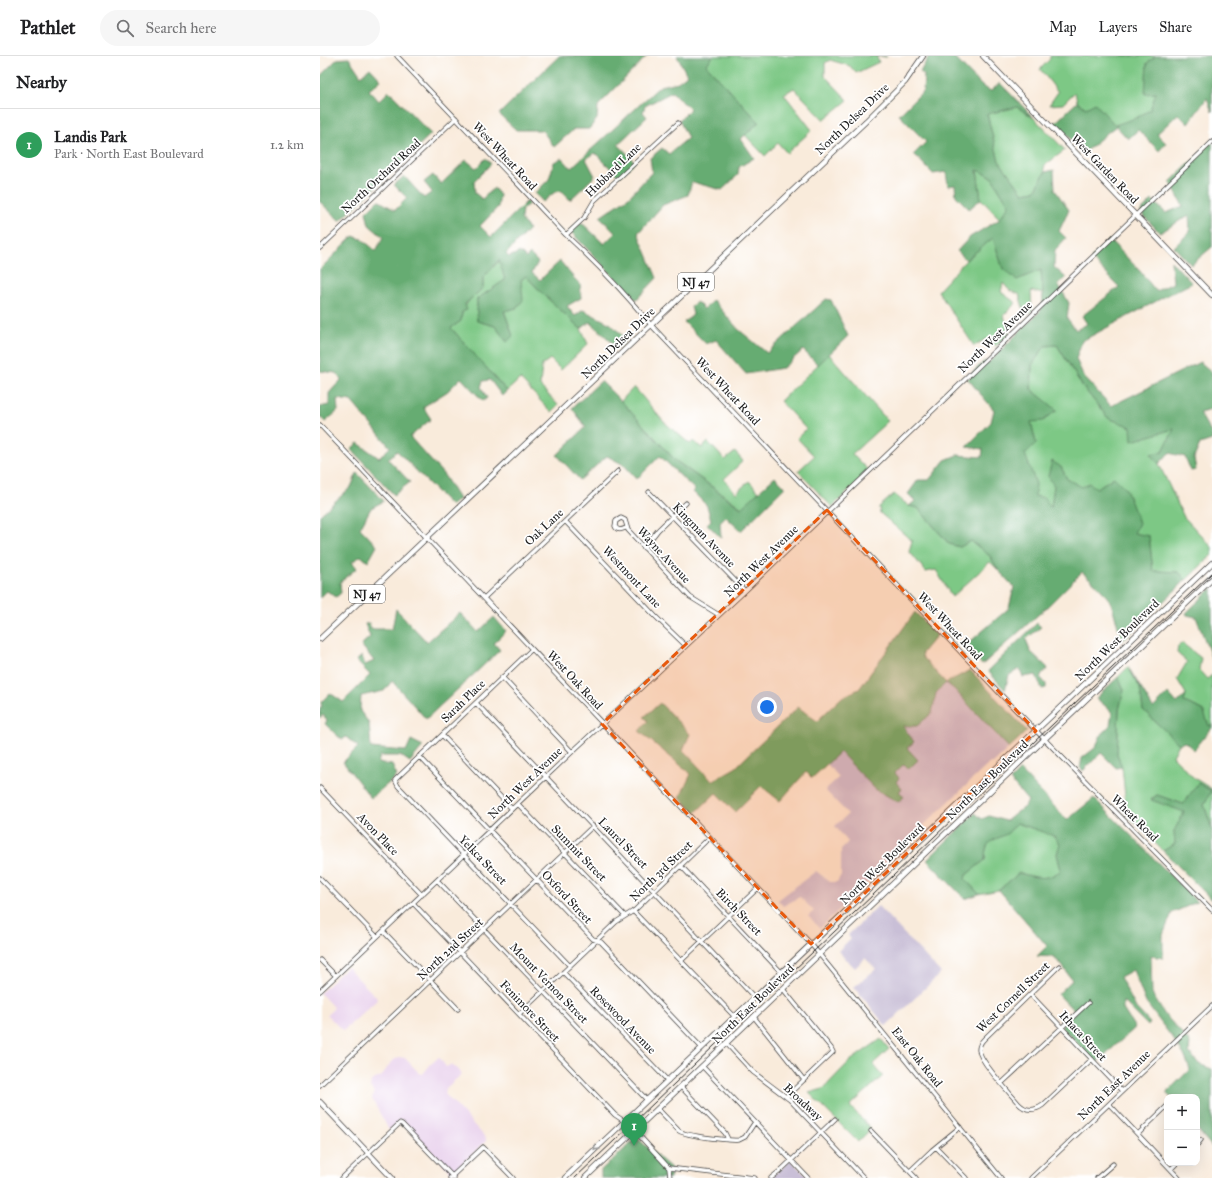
<!DOCTYPE html>
<html lang="en">
<head>
<meta charset="utf-8">
<style>
  body { margin:0; font-family:"IM FELL Great Primer",serif; background:#f6f6f6; color:#202124 }
  .controls { position:absolute; right:12px; bottom:12px; display:grid; overflow:hidden; border-radius:8px; box-shadow:0 4px 16px #0002 }
  .controls button { width:36px; height:36px; display:grid; place-items:center; padding:0; border:0; border-bottom:1px solid #e0e0e0; background:#fff; color:#202124; font:20px sans-serif }
  .you { position:absolute; left:447px; top:651px; width:14px; height:14px; margin:-10px; border:3px solid #fff; border-radius:50%; background:#1a73e8; box-shadow:0 0 0 6px #1a73e833 }
  .badge { display:grid; place-items:center; width:26px; height:26px; border-radius:50%; background:#c8321e; color:#fff; font-size:13px; font-weight:700 }
  .pin { position:absolute; translate:-50% -33px; filter:drop-shadow(0 1px 2px #0008) }
  .pin::after { content:''; position:absolute; top:21px; width:14px; height:12px; background:inherit; clip-path:polygon(0 0,100% 0,50% 100%) }
  .list { margin:0; padding:0; list-style:none }
  h2 { display:flex; justify-content:space-between; align-items:center; height:52px; margin:0; padding:0 16px; font-size:17px }
  h2 small { font-size:13px; font-weight:400; color:#757577 }
  .list li { display:grid; grid-template-columns:26px 1fr auto; gap:12px; align-items:center; box-sizing:border-box; height:72px; padding:0 16px; border-top:1px solid #e0e0e0 }
  .list b { display:block; font-size:15px; white-space:nowrap }
  .list p { margin:0; font-size:13px; white-space:nowrap; color:#757577 }
  .list em { font-size:13px; font-style:normal; color:#757577 }
  .icon { flex:none; width:22px; height:22px; fill:none; stroke:currentColor; stroke-width:2; stroke-linecap:round; stroke-linejoin:round }
  .map { position:relative; flex:none; width:892px; height:1122px; overflow:hidden }
  header { display:flex; align-items:center; gap:24px; box-sizing:border-box; height:56px; padding:0 20px; background:#fff; border-bottom:1px solid #e0e0e0 }
  header strong { font-size:19px }
  nav { display:flex; gap:22px; margin-inline-start:auto; font-size:14px }
  .search { width:280px; height:36px; background:#f6f6f6; display:flex; align-items:center; gap:10px; box-sizing:border-box; padding:0 14px; border-radius:22px; color:#757577; font-size:15px }
  main { display:flex }
  aside { flex:1; background:#fff }
  .map>svg:first-child { display:block }
  .built { fill:#e9d2ed }
  .industrial { fill:#c9bfd7 }
  .green { fill:#7dc885; stroke:#4c7250 }
  .forest { fill:#66ac72; stroke:#416447 }
  .lines { fill:none; stroke-linecap:round; stroke-linejoin:round }
  .minor-casing { stroke:#3d3b39; stroke-width:5 }
  .major-casing { stroke:#3d3b39; stroke-width:6 }
  .minor { stroke:#fff; stroke-width:3.5 }
  .major { stroke:#fff; stroke-width:4.5 }
  .rail { stroke:#1c1c1c; stroke-width:1 }
  .oneway { stroke:#999 }
  .marked { fill:#e8590c; fill-opacity:0.2; stroke:#e8590c; stroke-width:3; stroke-dasharray:8 5; stroke-linejoin:round }
  .labels { text-anchor:middle; dominant-baseline:central; stroke-width:3.5; stroke-linejoin:round; paint-order:stroke }
  .shield { fill:#fff; stroke:#606060; stroke-width:1 }
  .shield-label { font-size:11px; font-weight:bold; fill:#1c1c1c }
  .street-label { font-size:12px; fill:#1c1c1c; stroke:#fff }
</style>
</head>
<body>
<header>
<strong>Pathlet</strong>
<div class="search"><svg class="icon" aria-label="search" viewBox="0 0 24 24"><circle cx="10" cy="10" r="6"/><path d="M15 15l6 6"/></svg>Search here</div>
<nav><a>Map</a><a>Layers</a><a>Share</a></nav>
</header>
<main>
<aside>
<h2>Nearby<small></small></h2>
<ul class="list">
<li><span class="badge" style="background:#2e9e5b">1</span><div><b>Landis Park</b><p>Park · North East Boulevard</p></div><em>1.2 km</em></li>
</ul>
</aside>
<div class="map">
<svg width="892" height="1122" viewBox="0 0 892 1122">
  <rect width="100%" height="100%" fill="#fff"/>
  <filter id="ink" filterUnits="userSpaceOnUse"><feTurbulence type="fractalNoise" baseFrequency=".025" numOctaves="2"/><feDisplacementMap in="SourceGraphic" scale="8" xChannelSelector="R" yChannelSelector="G"/><feConvolveMatrix kernelMatrix="1 2 1 2 8 2 1 2 1" color-interpolation-filters="sRGB"/></filter>
  <filter id="wash" filterUnits="userSpaceOnUse"><feTurbulence type="fractalNoise" baseFrequency=".012" numOctaves="4" result="noise"/><feDisplacementMap in="SourceGraphic" scale="16" xChannelSelector="R" yChannelSelector="G"/><feGaussianBlur stdDeviation="0.9" result="paint"/><feColorMatrix in="noise" values="0 0 0 0 0 0 0 0 0 0 0 0 0 0 0 0 0 1.4 0 .05"/><feComposite in="paint" operator="in"/></filter>
  <g filter="url(#wash)">
    <rect width="100%" height="100%" fill="#f9ebdb"/>
    <path class="built" d="M27 911 58 943 23 975 7 959 14 952 0 937Z
      M79 1001 85 1002 99 1017 103 1018 111 1008 119 1001 126 1011 132 1008 142 1018 126 1032 125 1038 166 1082V1085L132 1117 81 1063 69 1074 52 1043 54 1036 50 1031 51 1025 62 1020 71 1006Z"/>
    <path class="industrial" d="M626 627 634 633 689 692 673 707H670L604 769 603 774 542 832 538 834 539 835 500 872 488 860 494 855 480 841 463 850 458 844 496 815 510 826H517L521 819V793L528 786 515 770 528 758 505 734 519 721 507 708 520 696 555 733 579 735 582 733 575 726 574 717 584 708 587 692 582 670 612 657 616 637Z
      M558 850 621 917 566 970 534 931 556 913 545 902 535 912 518 895 531 882 528 879Z
      M471 1104 488 1122H451Z"/>
    <path class="green" d="M393 0H566L567 1 556 0 559 6 536 17 530 10 510 4 505 7V20L528 44 504 64 474 32 464 38 492 74 467 97 458 87 445 100 425 79 439 66 386 9Z
      M730 0H836L827 7 826 38 837 36 830 54 816 62 795 70 775 48 766 52 757 46 755 36 743 48 729 49 738 36 720 13 730 3Z
      M697 51 714 62 745 94 724 110 725 116 715 135 703 137 679 105 667 58Z
      M657 114 671 120 689 149 680 163 661 143Z
      M673 182 683 213 721 214 723 238 711 235 712 256 705 259 699 238 690 235 683 227 681 236 696 247 684 259 689 278 676 290 666 283 654 290 618 235 646 204Z
      M180 204 185 224 157 243V265L175 270 187 286 193 280 184 254 197 252 201 224 206 220 223 238 261 273 268 288 241 314 230 303 222 309 220 330 238 349 231 356 200 323 187 335 131 272 141 265C142 248 151 243 163 232V222Z
      M737 289 763 331 788 362 811 370 855 373 843 395 831 399 839 408 864 461 892 491V499L866 524 859 516 833 515 829 481 813 477 806 433 794 421 777 432H762L747 423 741 411 734 430 731 452 715 440 704 398 716 387 711 366 712 309 725 290Z
      M509 298 568 365 532 398 549 415 512 451 478 415 494 400 477 382 486 373 460 345Z
      M314 331 344 366 370 388 373 385 382 392 388 386 405 404 415 396 423 405 404 423 416 437 429 425 439 436 422 452 356 405 301 345Z
      M574 438 589 450 598 452 629 488 640 491 651 485 670 500 678 514 670 506 632 541 616 514 606 516 589 495 592 485 560 457 559 451Z
      M862 587 881 602 879 614 887 623 892 619V668L889 670 883 654 864 646 866 638 857 623 867 606 857 597 858 590Z
      M808 611 820 632 823 654 859 688 853 700 874 722 892 733V773L884 748 891 734 878 727 863 748 837 739 831 743 865 756 854 775 855 788 843 795 800 752 805 740 802 711 797 698 799 654 804 633 798 621Z
      M696 767 733 779 740 788 737 798 741 814C727 826 715 821 699 817L679 834 659 838 645 823 646 819 665 804C665 782 673 786 687 777 691 774 694 770 696 767Z
      M561 983 569 993 553 1008 563 1020 530 1050 551 1073 538 1086 489 1037 503 1033 530 1005Z"/>
    <path class="forest" d="M239 0H327L278 50 277 63 269 73H254L234 91 222 74H196L179 58Z
      M357 0H393L386 9 439 66 421 83 434 102 419 111 418 119 402 134 372 126 368 139 343 149 318 177 337 222 316 244 251 176 261 166 284 188 295 177 280 161 309 141 332 116 330 102 342 92 349 98 368 82 359 64 370 53 352 36 325 50 323 56 327 61 298 88 315 106 299 121 275 97 266 103 275 120 250 144 242 135 235 136 223 146 215 137 229 123 234 106 242 102 251 112 340 30 358 26 367 19Z
      M609 0H633L662 30 671 35 680 27 714 62 697 51 667 58 679 105 703 137 715 135 725 116 734 114 735 134 749 154 739 175 746 182 735 194 734 211 746 222 738 228 749 247 747 262 756 274 767 268 762 260 799 231 771 202 790 184 819 214 836 235 853 227 851 205 872 227 846 240 762 285 756 303 764 321 791 350 880 306 892 316V353L879 356 892 378V384L880 388 874 402 876 414 871 415 865 401 849 397 839 408 831 398 843 395 854 373 812 385 811 371 788 362 763 331 737 289 725 290 712 309 711 333 737 354 723 365 711 366 716 387 705 398 716 428 715 440 725 442 731 452 734 430 728 420 732 405 741 411 747 423 762 431 769 427 777 432 794 421 806 433 819 467 814 477 829 480 833 515 859 516 866 524 802 585 791 546 778 530 762 516 727 551 662 609 644 591 689 552 694 531 678 514 670 500 651 485 640 491 629 488 598 452 589 450 595 445 588 438 598 424H609L625 404 637 399 662 401 663 393 646 391 671 366 674 354 647 322 664 305 668 307 721 254 723 238 721 214 697 224 683 213 673 182 646 204 637 195 650 181 680 163 689 149 671 120 657 114 661 143 649 153 636 140 635 129 628 130 626 116 613 118 594 98 606 86 579 59 603 35 604 19 600 16Z
      M836 0H892V56L887 42 868 68 858 58 837 78 846 87 839 95 818 74 808 83 796 70 787 77 764 97 735 67 757 46 766 52 775 47 795 69 816 62 830 54 836 37 825 38 827 7Z
      M29 2 41 20 50 12 61 24 49 34 59 45 69 35 111 78 20 165 0 146V20L17 3Z
      M892 86V191L871 209 854 191 870 176 869 159 840 177 820 156 832 144 846 157 863 150 850 126Z
      M166 102 171 108 154 125 155 137 162 143 174 132 180 139 178 151 160 170 171 181 207 145 209 148 202 153 201 163 209 173 186 198 189 201 200 196 206 202 210 198 218 206 212 217 220 224 240 205C247 213 252 221 260 228L261 242 247 250 255 260 263 254 291 268 307 284 298 292 270 266 261 273 223 238 206 220 201 224 203 244 197 252 184 255 193 280 187 286 175 270 157 265V243L185 224 179 204 163 222V232L145 248 147 254 142 256 141 265 131 272 187 335 182 340 170 324 163 325 161 331 167 342 163 345 141 322 128 335 103 351 111 363 90 381 124 419 139 443 131 450 77 395 68 403 90 426 74 439 31 393 38 387 59 402 70 391 31 345 17 343 18 355 5 366 0 361V351L9 349V337L21 324 16 317 0 315V213L33 180 42 183 56 195 63 181 49 169 46 156 58 144 75 154 87 142 74 129 84 120 104 142 112 136 104 126 113 119 121 128 146 104 156 112Z
      M506 243 511 244 528 280 498 309 483 294 463 312 426 318 396 284 386 288 364 266 373 259 371 250 377 246 384 253 393 244 418 273 447 297Z
      M281 325 301 345 356 405 421 452 455 421 465 431 421 475 406 461 400 467 401 482 387 468 391 464 387 450 373 436 375 434 340 400 317 423 304 409 287 400 260 424 237 399 266 371 252 352Z
      M37 417 64 445 51 452 40 472 57 490 48 506 41 500 32 506 37 512 20 526 21 537 16 541 7 535 0 542V459L31 431Z
      M892 532V603L876 561 867 559 866 557Z
      M76 553 107 586 140 557 158 576 174 561 186 575 174 587 180 594 106 663 72 625 64 635 41 640 40 655 49 667 51 692 86 695 91 684 103 690 90 706 81 700H60L58 707 72 709 77 720 51 742 23 706 38 691 26 681 22 684 5 668 7 664 3 659 0 662V651L2 652 1 646 10 637 23 646 50 619 36 605 42 600 45 609 54 605 41 589 50 581 45 568 49 567 51 573H72Z
      M595 556 617 579 602 597 603 602 626 627 650 614 707 675 689 692 634 633 626 627 616 637 612 657 597 670H583L594 686 587 692 598 704 589 713 584 708 575 717 579 722 576 726 582 733 579 735 584 741 578 746 555 733 520 696 492 722 486 716 460 745 441 730 415 756 396 737 375 757 360 741 371 718 319 675 328 665 324 661 340 647 370 678 363 694 392 725 415 712 478 651 497 665 522 641 539 633Z
      M717 567 721 571 706 583 710 595 728 612 720 621 726 628V632L722 633 716 619 703 621 700 613 689 619 685 634 668 615Z
      M810 614 833 652 848 637 857 647 866 638 864 646 883 654 889 670 892 668V672L874 694 865 686 859 688 823 654 820 632Z
      M798 621 804 633 799 654 797 698 802 711 796 712 781 697 763 715 760 712 762 702 775 692 781 679 790 669 792 656 776 642Z
      M700 714 747 764 774 742 877 846 852 857 843 879V902L831 900 832 938 845 959 870 986 869 996 879 1008 892 1013V1091L877 1073V1041H850L846 1037 870 1013 864 999 854 984 826 947 813 914 800 921 816 952 830 967 828 970 803 945V953L815 972 776 1007 741 971 755 956 738 938 752 924 741 908 733 901 717 900 727 890 679 834 699 817C715 821 727 826 741 814L737 798 740 788 734 780 697 767C694 770 691 774 688 777 673 786 665 782 665 804L646 819 645 823 659 838 645 843 607 804 655 757 662 763 669 760 686 765 704 751 708 745 690 724Z
      M878 727 891 735 884 749 892 773V844L843 795 855 788 854 775 864 756 831 744 837 739 863 748Z
      M317 1082 351 1112 350 1122H281V1114Z"/>
  </g>
  <g filter="url(#ink)">
    <g class="lines">
      <g class="minor-casing">
        <path id="minor" d="M77 0 246 179C276 207 305 237 331 269L686 644 892 854
          M246 179 264 162 274 145 358 67
          M0 192 136 62
          M0 369 491 888 681 1122
          M329 436 425 535
          M245 465 335 560 366 590
          M306 472C301 474 297 475 295 470L296 465 301 462 305 464 308 474 370 541 399 559
          M324 492 338 474 366 447
          M164 542 298 415
          M212 593 75 724 78 730 250 910
          M182 621 252 696
          M156 647 435 942
          M122 679 192 753
          M99 700 273 883 281 886 382 992
          M0 732 102 839
          M198 748 305 860
          M361 810 462 917
          M0 822 57 881
          M117 824 327 1044
          M93 847 295 1059 304 1065
          M313 855 415 961
          M63 875 138 953
          M0 904 16 920
          M361 905 438 832
          M739 910 664 983C661 986 659 990 659 994 660 1006 690 1037 699 1048 706 1055 715 1055 723 1049L772 1003
          M243 916 348 1025
          M463 933 511 992 513 996 466 1041
          M0 935 252 696 425 535 892 86
          M710 938 802 1035
          M199 958 296 866 315 854 390 781
          M434 961 484 1024
          M406 987 433 1016 470 1044 544 1122
          M382 1010 488 1122
          M682 1027 768 947
          M0 1029 273 770
          M361 1031 405 1077 408 1083
          M789 1048 859 1122
          M338 1053 359 1075C367 1080 410 1085 419 1084L425 1081 435 1066
          M315 1075 349 1112 350 1122
          M551 1075 596 1122
          M818 1078 847 1050
          M877 1089 881 1084
          M616 1091 646 1122
          M349 1112 435 1122
          M851 1113 857 1107
          M590 1115 612 1094 640 1071
          M22 1122 80 1067 82 1068 134 1122
          M130 1122 163 1091 193 1122
          M451 1122 460 1115 515 1063
          M711 1122 892 950
          M777 1122 793 1108"/>
      </g>
      <g class="major-casing">
        <path id="major" d="M663 0 892 239
          M0 583 546 65 585 26 603 0
          M0 1046 72 1122
          M304 1065 315 1075
          M245 1122 892 507
          M265 1122 892 523"/>
      </g>
      <use href="#minor" class="minor"/>
      <use href="#major" class="major"/>
      <path class="rail" d="M255 1122 892 517"/>
    </g>
    <defs><path id="oneway-chevron" d="M-2-3.5L2.5 0L-2 3.5" fill="none" stroke-width="1.6" stroke-linecap="round" stroke-linejoin="round"/></defs>
    <use class="oneway" href="#oneway-chevron" transform="translate(276 1092) rotate(136)"/>
  </g>
  <path class="marked" d="M507 454 716 675 491 888 282 668Z"/>
  <g class="labels">
    <g class="shield">
      <rect x="358" y="217" width="36" height="18" rx="3"/>
      <rect x="29" y="529" width="36" height="18" rx="3"/>
    </g>
    <g class="shield-label">
      <text x="376" y="226">NJ 47</text>
      <text x="47" y="538">NJ 47</text>
    </g>
    <g class="street-label">
      <text transform="translate(532 63) rotate(-44)">North Delsea Drive</text>
      <text transform="translate(185 100) rotate(47)">West Wheat Road</text>
      <text transform="translate(785 113) rotate(46)">West Garden Road</text>
      <text transform="translate(293 114) rotate(-44)">Hubbard Lane</text>
      <text transform="translate(61 120) rotate(-43)">North Orchard Road</text>
      <text transform="translate(675 281) rotate(-44)">North West Avenue</text>
      <text transform="translate(298 287) rotate(-44)">North Delsea Drive</text>
      <text transform="translate(408 335) rotate(47)">West Wheat Road</text>
      <text transform="translate(224 471) rotate(-43)">Oak Lane</text>
      <text transform="translate(384 479) rotate(46)">Kingman Avenue</text>
      <text transform="translate(344 499) rotate(47)">Wayne Avenue</text>
      <text transform="translate(441 505) rotate(-44)">North West Avenue</text>
      <text transform="translate(312 521) rotate(47)">Westmont Lane</text>
      <text transform="translate(630 570) rotate(47)">West Wheat Road</text>
      <text transform="translate(797 584) rotate(-44)">North West Boulevard</text>
      <text transform="translate(255 624) rotate(47)">West Oak Road</text>
      <text transform="translate(143 645) rotate(-44)">Sarah Place</text>
      <text transform="translate(667 724) rotate(-44)">North East Boulevard</text>
      <text transform="translate(205 727) rotate(-44)">North West Avenue</text>
      <text transform="translate(815 762) rotate(45)">Wheat Road</text>
      <text transform="translate(58 778) rotate(46)">Avon Place</text>
      <text transform="translate(303 787) rotate(46)">Laurel Street</text>
      <text transform="translate(259 797) rotate(46)">Summit Street</text>
      <text transform="translate(163 804) rotate(46)">Yelkca Street</text>
      <text transform="translate(562 808) rotate(-44)">North West Boulevard</text>
      <text transform="translate(341 815) rotate(-44)">North 3rd Street</text>
      <text transform="translate(247 841) rotate(47)">Oxford Street</text>
      <text transform="translate(419 856) rotate(46)">Birch Street</text>
      <text transform="translate(130 893) rotate(-43)">North 2nd Street</text>
      <text transform="translate(229 927) rotate(46)">Mount Vernon Street</text>
      <text transform="translate(693 941) rotate(-44)">West Cornell Street</text>
      <text transform="translate(433 948) rotate(-44)">North East Boulevard</text>
      <text transform="translate(210 955) rotate(46)">Fenimore Street</text>
      <text transform="translate(303 964) rotate(46)">Rosewood Avenue</text>
      <text transform="translate(763 980) rotate(47)">Ithaca Street</text>
      <text transform="translate(597 1001) rotate(51)">East Oak Road</text>
      <text transform="translate(794 1029) rotate(-44)">North East Avenue</text>
      <text transform="translate(483 1046) rotate(43)">Broadway</text>
    </g>
  </g>
</svg>
<div class="controls">
<button>+</button>
<button>−</button>
</div>
<div class="you"></div>
<div class="pin badge" style="left:314px;top:1090px;background:#2e9e5b">1</div>
</div>
</main>
</body>
</html>
